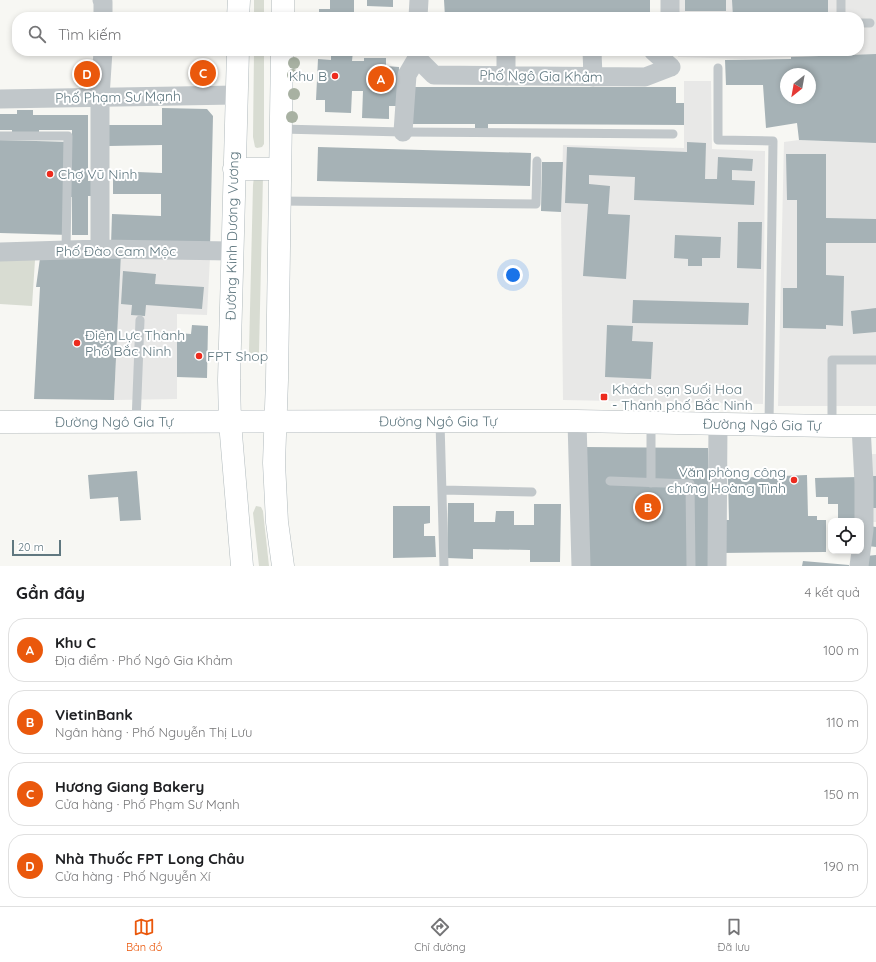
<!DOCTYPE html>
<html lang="vi">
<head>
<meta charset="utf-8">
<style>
  body { margin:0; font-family:Quicksand,sans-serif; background:#f2f2f2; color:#202124 }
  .controls { position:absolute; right:12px; bottom:12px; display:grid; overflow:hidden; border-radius:8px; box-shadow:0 2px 6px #0003 }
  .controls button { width:36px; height:36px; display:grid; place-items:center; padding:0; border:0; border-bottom:1px solid #e0e0e0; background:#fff; color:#202124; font:20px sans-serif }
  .compass { position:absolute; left:780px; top:68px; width:36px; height:36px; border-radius:50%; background:#fff; box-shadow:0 2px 6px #0003; rotate:211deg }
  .scale { position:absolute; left:12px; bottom:10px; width:49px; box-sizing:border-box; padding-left:4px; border:2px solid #607880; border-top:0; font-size:11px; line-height:14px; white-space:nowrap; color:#607880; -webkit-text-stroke:3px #fff; paint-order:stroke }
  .you { position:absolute; left:513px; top:275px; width:14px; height:14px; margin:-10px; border:3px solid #fff; border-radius:50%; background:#1a73e8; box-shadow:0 0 0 6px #1a73e833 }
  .badge { display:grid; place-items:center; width:26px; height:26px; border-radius:50%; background:#ea580c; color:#fff; font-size:13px; font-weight:700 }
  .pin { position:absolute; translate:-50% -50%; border:2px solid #fff; box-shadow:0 1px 4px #0006 }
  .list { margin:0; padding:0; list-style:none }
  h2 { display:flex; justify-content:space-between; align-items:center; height:52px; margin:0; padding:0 16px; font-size:17px }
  h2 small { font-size:13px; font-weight:400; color:#757577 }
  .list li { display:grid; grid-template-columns:26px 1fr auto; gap:12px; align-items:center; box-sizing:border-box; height:64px; margin:0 8px 8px; padding:0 8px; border:1px solid #e0e0e0; border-radius:16px }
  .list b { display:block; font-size:15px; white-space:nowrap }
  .list p { margin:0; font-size:13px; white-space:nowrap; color:#757577 }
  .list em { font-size:13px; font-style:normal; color:#757577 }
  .icon { flex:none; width:22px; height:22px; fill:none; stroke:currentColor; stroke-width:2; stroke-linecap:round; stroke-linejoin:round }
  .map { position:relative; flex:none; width:876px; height:566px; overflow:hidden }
  .search { position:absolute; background:#fff; box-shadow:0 2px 6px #0003; left:12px; right:12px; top:12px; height:44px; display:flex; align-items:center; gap:10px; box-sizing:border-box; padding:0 14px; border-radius:16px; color:#757577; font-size:15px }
  .sheet { height:340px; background:#fff }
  nav { display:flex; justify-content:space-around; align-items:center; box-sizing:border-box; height:56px; border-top:1px solid #e0e0e0; background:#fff; font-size:11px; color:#757577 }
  nav a { display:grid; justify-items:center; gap:2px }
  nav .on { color:#ea580c }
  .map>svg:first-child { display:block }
  .built { fill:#e8e8e7 }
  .green { fill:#d8dcd2 }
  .building { fill:#a6b2b6; fill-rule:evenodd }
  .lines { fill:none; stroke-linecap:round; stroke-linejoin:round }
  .secondary-casing { stroke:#b1babd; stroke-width:23 }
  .primary-casing { stroke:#b2b9bc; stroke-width:23 }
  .service { stroke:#c1c7ca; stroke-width:9 }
  .minor { stroke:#c1c7ca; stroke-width:19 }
  .secondary { stroke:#fff; stroke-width:22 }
  .primary { stroke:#fff; stroke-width:22 }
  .tree { fill:#a8b1a2 }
  .poi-dot { fill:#ed2b1e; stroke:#fff; stroke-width:1.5 }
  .labels { text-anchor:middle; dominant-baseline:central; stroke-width:4; stroke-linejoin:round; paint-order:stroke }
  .poi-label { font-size:14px; fill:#607880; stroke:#fff; text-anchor:start }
  .street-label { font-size:14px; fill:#607880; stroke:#fff }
</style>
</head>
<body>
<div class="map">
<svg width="876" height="566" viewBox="0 0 876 566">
  <rect width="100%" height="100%" fill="#f7f7f3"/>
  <path class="built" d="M679 0H876V54L742 59 678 57V51H859V17H679Z
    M684 81H711L712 149 765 151 763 404 563 400 561 212 563 145 684 148Z
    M799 140 876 143V406H778L784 142Z
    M121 254 210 257 207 315 177 314V399L114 400Z
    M866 454H876V522H867Z"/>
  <path class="green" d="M254 0H264V17H254Z
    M254 51H264V144L262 147 257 148 255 147 253 137Z
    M263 176 259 352 257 356H252L250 354 249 351 253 185 254 177Z
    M0 257 35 260 32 306 0 304Z
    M256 506 261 507 263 511 269 566H259L253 513Z"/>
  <path class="building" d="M330 0H354V17H319V9H330Z
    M367 0H393V7L367 6Z
    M444 0H650V17H445Z
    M685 0H726V11H685Z
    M732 0H828V17H733Z
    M331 51H353L352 61H364V58H386V66L399 67 398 106H389V119L362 118 363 91H352L351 113 325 112V100H316L318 59 331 60Z
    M876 54V143L799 140 797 123 766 128 763 85H726L725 60 791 59V57ZM786 74H810V98H786Z
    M412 87H676V103H684V125L488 124V135H475V124H412Z
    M162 108 207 109 213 116 210 248 111 245 112 214 161 216V194H113V171L162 173V145L109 146V125H162Z
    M17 110H33V115H88V181H91V196H88V235H72V197H69V235L0 233V140L71 142 70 177H72V130H39V134H12V130H0V114H17Z
    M687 142 706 143 705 179H717L718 157 753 159 752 171 732 170V180L755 181 754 205 634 200 635 177 589 175V184L610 186 608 214 630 215 626 279 583 276 588 204 565 203 567 147 687 152Z
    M318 147 531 153 530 186 317 181Z
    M786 154H826V218L876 219V243H826V275L844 276 843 326 826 325V329L783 328V288H797V200H787Z
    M542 162H563L561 212 541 211Z
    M738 222H762L761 269 737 268Z
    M675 235 721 237 720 258H702V266H688V259L674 258Z
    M121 254 114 400 34 399 40 287H36L40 258Z
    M123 271 156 274 155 284 204 287 202 309 146 305 145 316 131 315 132 305 121 304Z
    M633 300 749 303 748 325 632 323Z
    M876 308V332L853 334 851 311Z
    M192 325 208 326 207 378 177 377V333L191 334Z
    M607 325 633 326 632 341 653 342 651 379 605 377Z
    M584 447 708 448 710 566H588Z
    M137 471 141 520 120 521 118 497 90 499 88 475Z
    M807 475 808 516H817V520H826V552L720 553V520H729L728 478Z
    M871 476H876V508H870Z
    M859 477 860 521H838V504H828V497H816L815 478Z
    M448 503H474V522H495L496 511H514V525H534V504H561L560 562H530V550L473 549V559L447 558Z
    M393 506H430V523L424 524V536H435L436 557 393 558Z
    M870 526 876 527V547L868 546Z
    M876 555V566H867L866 556Z
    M803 561 849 565V566H802Z"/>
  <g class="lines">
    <g class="secondary-casing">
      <path id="secondary" d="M238 17 239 0
        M283 17V0
        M238 51 229 380 230 422 242 566
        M282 51 277 380 274 463 277 522 283 566
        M234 169H280"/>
    </g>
    <g class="primary-casing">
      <g id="primary">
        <path id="s1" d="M0 422 577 421 832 426H876"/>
      </g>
    </g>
    <path class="service" d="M841 17V0
      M859 23H870
      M718 68V140L773 141 769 425
      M281 129 403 132 673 134
      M0 136H68L66 251
      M280 201 536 204 537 161
      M136 422 140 320
      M440 422 444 566
      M832 426V360H876
      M610 481 690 484 691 566
      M651 483V422
      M442 490 532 492"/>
    <path class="minor" d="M102 0 103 2V17
      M670 0V17
      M418 17 419 0
      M506 51V76
      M592 51 593 77
      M653 51 671 67
      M417 58 434 75 645 77 671 67
      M0 99 236 95
      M403 132 407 75 417 58V51
      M100 249V97L103 51
      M0 252 100 249 232 251
      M577 421 581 566
      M717 566 718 423
      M859 566 864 530V483L861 426"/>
    <use href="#secondary" class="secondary"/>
    <use href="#primary" class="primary"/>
  </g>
  <g class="tree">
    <circle cx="294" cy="63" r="6"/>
    <circle cx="293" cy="75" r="6"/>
    <circle cx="294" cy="94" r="6"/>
    <circle cx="292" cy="117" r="6"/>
  </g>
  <g class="poi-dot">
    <circle cx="335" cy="76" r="4"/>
    <circle cx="50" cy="174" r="4"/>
    <circle cx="77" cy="343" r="4"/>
    <circle cx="199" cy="356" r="4"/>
    <rect x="600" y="393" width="8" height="8" rx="2"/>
    <circle cx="794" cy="480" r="4"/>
  </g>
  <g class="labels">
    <g class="poi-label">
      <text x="327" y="76" text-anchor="end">Khu B</text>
      <text x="58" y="174">Chợ Vũ Ninh</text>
      <text x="85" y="335">Điện Lực Thành<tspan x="85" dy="16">Phố Bắc Ninh</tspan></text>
      <text x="207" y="356">FPT Shop</text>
      <text x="612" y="389">Khách sạn Suối Hoa<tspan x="612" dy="16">- Thành phố Bắc Ninh</tspan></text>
      <text x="786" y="472" text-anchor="end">Văn phòng công<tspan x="786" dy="16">chứng Hoàng Tình</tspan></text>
    </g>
    <g class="street-label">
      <text transform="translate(541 76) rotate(1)">Phố Ngô Gia Khảm</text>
      <text transform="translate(118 97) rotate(-1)">Phố Phạm Sư Mạnh</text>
      <text transform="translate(232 236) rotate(-89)">Đường Kinh Dương Vương</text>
      <text x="116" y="251">Phố Đào Cam Mộc</text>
      <text stroke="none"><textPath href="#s1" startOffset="114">Đường Ngô Gia Tự</textPath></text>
      <text stroke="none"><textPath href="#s1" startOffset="438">Đường Ngô Gia Tự</textPath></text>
      <text stroke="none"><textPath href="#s1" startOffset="762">Đường Ngô Gia Tự</textPath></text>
    </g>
  </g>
</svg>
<div class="controls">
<button><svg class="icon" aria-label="locate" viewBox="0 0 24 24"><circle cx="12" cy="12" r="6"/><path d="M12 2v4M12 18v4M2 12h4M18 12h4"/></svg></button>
</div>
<svg class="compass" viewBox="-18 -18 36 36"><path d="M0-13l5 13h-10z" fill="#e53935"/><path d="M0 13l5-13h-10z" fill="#757577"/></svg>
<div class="scale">20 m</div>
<div class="you"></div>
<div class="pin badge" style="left:381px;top:79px">A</div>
<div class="pin badge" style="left:648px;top:507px">B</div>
<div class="pin badge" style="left:203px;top:73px">C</div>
<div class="pin badge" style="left:87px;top:74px">D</div>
<div class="search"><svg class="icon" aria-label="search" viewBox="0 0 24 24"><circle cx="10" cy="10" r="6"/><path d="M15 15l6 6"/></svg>Tìm kiếm</div>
</div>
<section class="sheet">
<h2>Gần đây<small>4 kết quả</small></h2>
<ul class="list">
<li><span class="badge">A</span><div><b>Khu C</b><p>Địa điểm · Phố Ngô Gia Khảm</p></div><em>100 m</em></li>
<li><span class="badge">B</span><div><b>VietinBank</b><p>Ngân hàng · Phố Nguyễn Thị Lưu</p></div><em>110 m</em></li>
<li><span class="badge">C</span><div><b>Hương Giang Bakery</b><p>Cửa hàng · Phố Phạm Sư Mạnh</p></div><em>150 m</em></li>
<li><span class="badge">D</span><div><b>Nhà Thuốc FPT Long Châu</b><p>Cửa hàng · Phố Nguyễn Xí</p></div><em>190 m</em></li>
</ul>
</section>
<nav>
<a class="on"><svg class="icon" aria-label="map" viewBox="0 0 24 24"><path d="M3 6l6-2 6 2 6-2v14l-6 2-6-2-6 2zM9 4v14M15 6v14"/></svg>Bản đồ</a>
<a><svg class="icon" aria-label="directions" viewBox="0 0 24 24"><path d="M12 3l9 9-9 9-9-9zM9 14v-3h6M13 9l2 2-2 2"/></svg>Chỉ đường</a>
<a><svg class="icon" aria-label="saved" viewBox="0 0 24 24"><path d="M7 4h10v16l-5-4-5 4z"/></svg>Đã lưu</a>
</nav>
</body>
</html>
